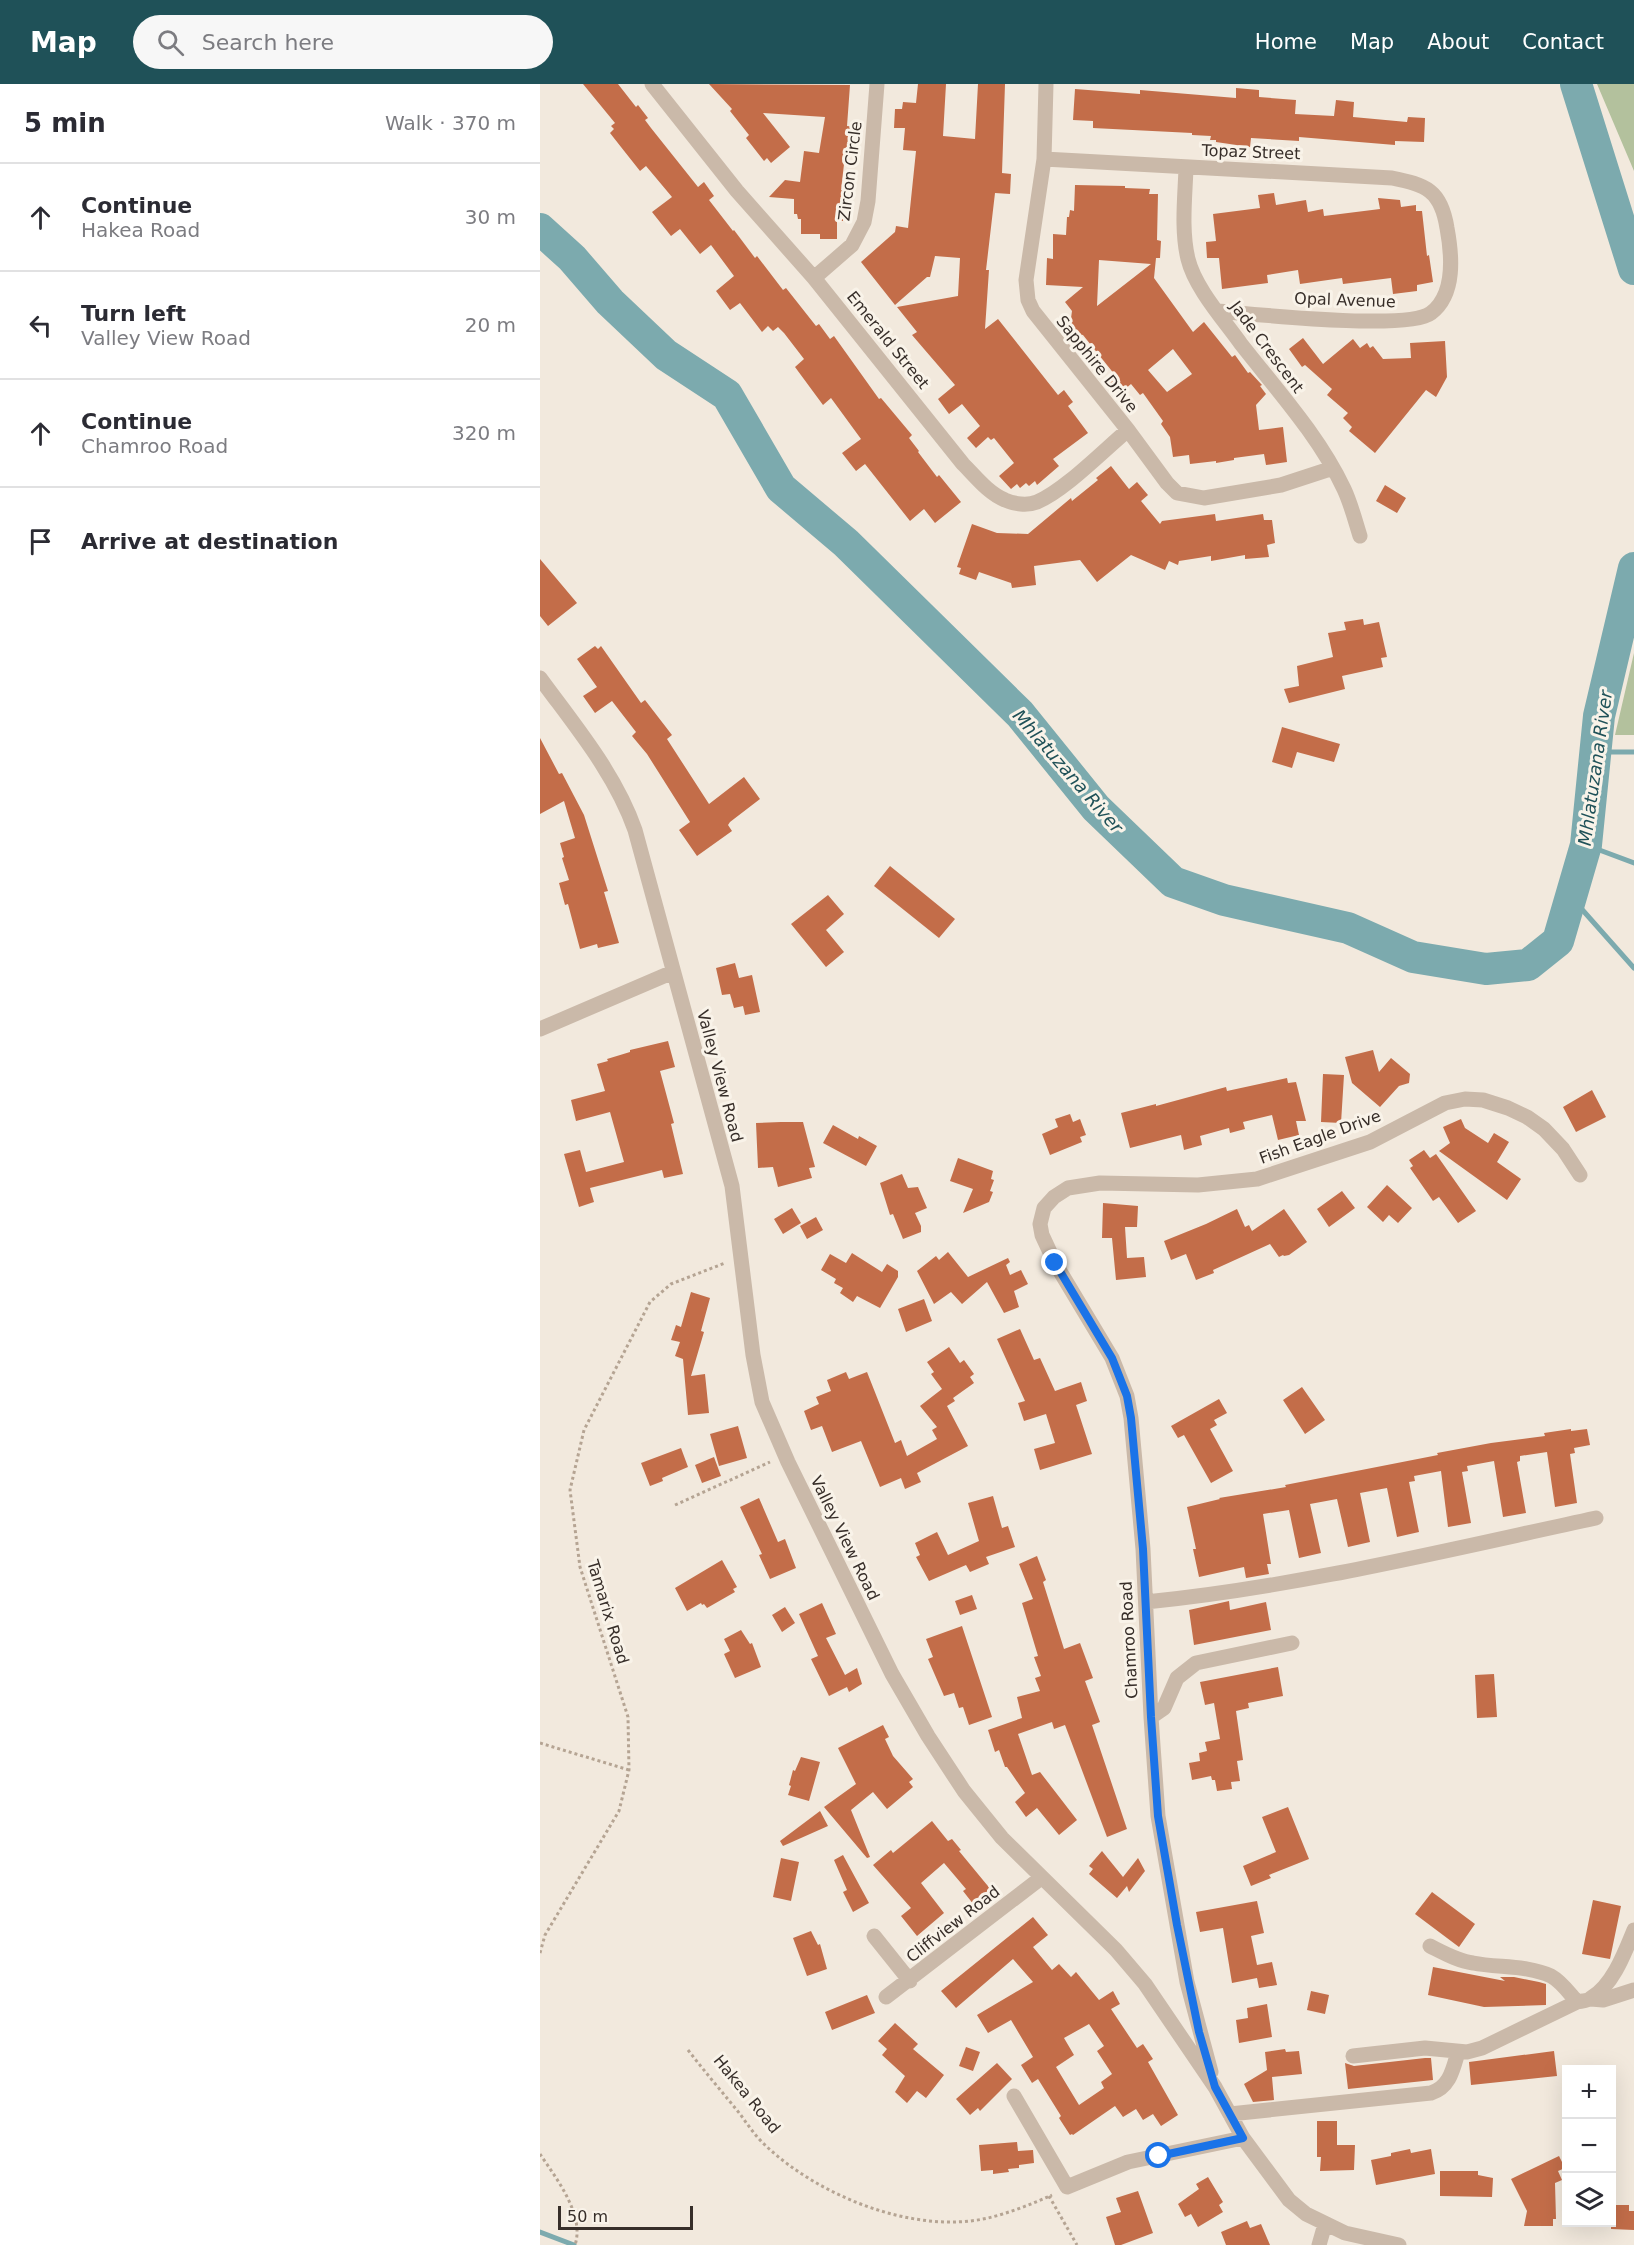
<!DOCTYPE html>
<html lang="en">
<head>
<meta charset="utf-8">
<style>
  body { margin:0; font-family:"DejaVu Sans",sans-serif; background:#f7f7f7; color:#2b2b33 }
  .controls { position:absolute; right:18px; bottom:18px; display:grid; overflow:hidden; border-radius:0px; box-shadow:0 6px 24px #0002 }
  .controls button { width:54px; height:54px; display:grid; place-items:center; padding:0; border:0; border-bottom:2px solid #e1e1e2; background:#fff; color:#2b2b33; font:30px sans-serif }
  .scale { position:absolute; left:18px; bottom:15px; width:135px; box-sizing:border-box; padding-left:6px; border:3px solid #372e29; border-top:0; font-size:16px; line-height:21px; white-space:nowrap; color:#372e29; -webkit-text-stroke:4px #f9f3e9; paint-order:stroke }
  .stop { position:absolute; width:18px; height:18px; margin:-14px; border:4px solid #1a73e8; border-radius:50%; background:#fff }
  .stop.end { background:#1a73e8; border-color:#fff; box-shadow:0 2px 6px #0008 }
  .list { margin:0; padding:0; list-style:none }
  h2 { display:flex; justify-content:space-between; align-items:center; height:78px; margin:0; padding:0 24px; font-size:26px }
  h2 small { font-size:20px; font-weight:400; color:#7c7c81 }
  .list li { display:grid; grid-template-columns:39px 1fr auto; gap:18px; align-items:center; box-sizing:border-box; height:108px; padding:0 24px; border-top:2px solid #e1e1e2 }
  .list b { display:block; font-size:22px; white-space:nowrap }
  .list p { margin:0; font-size:20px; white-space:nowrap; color:#7c7c81 }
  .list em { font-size:20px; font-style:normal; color:#7c7c81 }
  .icon { flex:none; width:33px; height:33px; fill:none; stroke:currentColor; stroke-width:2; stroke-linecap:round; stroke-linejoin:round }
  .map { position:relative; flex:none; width:1094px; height:2161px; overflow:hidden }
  header { display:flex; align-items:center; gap:36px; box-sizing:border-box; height:84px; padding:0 30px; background:#1f5158; color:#fff }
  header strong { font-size:28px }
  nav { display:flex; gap:33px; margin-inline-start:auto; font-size:21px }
  .search { width:420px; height:54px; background:#f7f7f7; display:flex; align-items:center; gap:15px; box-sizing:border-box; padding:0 21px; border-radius:33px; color:#7c7c81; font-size:22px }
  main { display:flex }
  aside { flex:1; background:#fff }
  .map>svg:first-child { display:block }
  .green { fill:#b3c19d }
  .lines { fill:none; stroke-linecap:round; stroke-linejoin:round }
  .stream { stroke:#7caaae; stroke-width:5 }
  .river { stroke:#7caaae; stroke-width:32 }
  .building { fill:#c36d49; fill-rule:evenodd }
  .path { stroke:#b5a493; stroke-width:3; stroke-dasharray:3 3; stroke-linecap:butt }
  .minor { stroke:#cab9a9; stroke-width:15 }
  .route { stroke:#1a73e8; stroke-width:8 }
  .labels { text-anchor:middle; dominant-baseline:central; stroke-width:6; stroke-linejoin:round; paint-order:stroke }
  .street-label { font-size:16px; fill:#372e29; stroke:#f9f3e9 }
  .water-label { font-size:18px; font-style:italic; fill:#1f5158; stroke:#f9f3e9 }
</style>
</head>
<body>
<header>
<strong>Map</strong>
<div class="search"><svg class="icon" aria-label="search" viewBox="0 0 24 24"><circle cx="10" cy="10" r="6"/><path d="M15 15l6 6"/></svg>Search here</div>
<nav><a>Home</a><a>Map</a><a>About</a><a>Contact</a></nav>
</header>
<main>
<aside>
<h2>5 min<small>Walk · 370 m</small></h2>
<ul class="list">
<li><svg class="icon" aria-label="ahead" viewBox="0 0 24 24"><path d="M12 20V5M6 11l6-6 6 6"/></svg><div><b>Continue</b><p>Hakea Road</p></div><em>30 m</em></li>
<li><svg class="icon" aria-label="left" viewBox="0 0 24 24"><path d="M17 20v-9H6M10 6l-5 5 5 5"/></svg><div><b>Turn left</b><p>Valley View Road</p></div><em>20 m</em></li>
<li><svg class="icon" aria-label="ahead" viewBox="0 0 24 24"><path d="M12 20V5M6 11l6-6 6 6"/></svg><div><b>Continue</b><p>Chamroo Road</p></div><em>320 m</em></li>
<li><svg class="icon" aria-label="arrive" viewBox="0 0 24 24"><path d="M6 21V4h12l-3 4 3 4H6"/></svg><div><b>Arrive at destination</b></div></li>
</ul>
</aside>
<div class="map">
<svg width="1094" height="2161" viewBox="0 0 1094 2161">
  <rect width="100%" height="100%" fill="#f2e9dd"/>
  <path class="green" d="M1057 0H1094V87Z
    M1094 569V651H1075Z"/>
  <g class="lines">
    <path class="stream" d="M1055 668H1094
      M1046 761 1094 779
      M1031 813 1094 884
      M0 2148 34 2161"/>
    <path class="river" d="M1036 0 1094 185
      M0 145 32 174 70 218 126 271 187 311 241 404 306 459 480 630 556 724 633 798 684 816 808 844 873 873 946 885 988 881 1018 857 1046 761 1059 632 1094 484"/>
  </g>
  <path class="building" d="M43 0H78L96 23 98 21 108 34 105 36 111 44 158 103 164 98 174 112 169 116 193 147 194 146 215 174 217 172 243 206 246 204 276 242 279 240 290 255 294 252 339 315 341 314 372 351 369 354 379 367 378 368 397 393 399 391 421 418 395 439 384 425 370 437 325 380 316 387 302 369 321 355 291 314 283 321 255 283 264 275 244 249 238 243 233 247 228 242 222 248 200 219 190 226 176 207 194 192 171 161 160 170 140 145 131 152 112 128 132 113 106 82 100 87 81 63 70 49 74 45 71 42 75 39Z
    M169 0 310 1 307 42 316 43 312 63H306L301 106H307V122H303V137H297V155H280V150H261V135H258L257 130H254V115L229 113 245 96 260 98 264 67 279 69 285 33 223 29 250 63 231 79 227 74 224 77 206 54 209 51 190 27 192 25Z
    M378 0H406L403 52 435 55 438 0H465L462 89 471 90 470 110 455 109 446 186H449L445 245 458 235 518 311 524 306 533 318 528 322 548 349 513 375 519 382 497 401 495 397 489 402 486 399 480 404 477 400 471 405 459 392 474 379 454 354 451 356 448 353 436 364 427 354 440 342 422 320 409 330 398 315 415 301 372 251 377 248 357 223 418 212 420 174 395 172 390 193H387L355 221 321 178 355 148 356 142 368 144 376 67 363 66 365 44H354L355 25H362L363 18 376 19Z
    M696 4 719 6V13L756 16 755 30 794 32 796 16 814 18 813 33 867 38 868 33 885 34 884 58 855 57V61L759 53V57L711 54 710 63 676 58V56H670L671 52 652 51V49L553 44V37L533 36 535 5 600 10V6L696 14Z
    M535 101 585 102V104L610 105 609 110H618L617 156 621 157 620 174H616L614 194 653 248 664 238 692 273 695 271 708 289 710 288 722 301 720 302 726 310 716 321 719 346 743 343 747 378 726 381 724 370 694 374V376L676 379V377L650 380 649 371 633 373 630 353 621 340 623 337 603 309 600 311 591 300 579 310 568 297 575 291 543 251 529 249 532 227 525 218 543 203 506 201 507 174 513 175V150L526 151 527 133H529L530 126 534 127ZM559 176 611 180 557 222ZM633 265 652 290 627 308 608 286Z
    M734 109 736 121 766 116 768 128 783 125 784 132 840 125 838 114 860 116 861 123 876 121V127H882L887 172 889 171 893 198 877 201V207L853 210 851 194 803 200 802 194 760 200 758 186 727 191 728 199 682 205 679 174H667L666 158 676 157 673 130 720 124 718 111Z
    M763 254 783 280 813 255 820 264 827 259 830 264 833 262 843 275 871 274 870 259 905 257 907 293 896 313 886 306 835 369 809 347 812 343 803 334 808 329 787 311 792 305 765 281 762 283 749 265Z
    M571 382 589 405 597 398 608 411 601 417 620 440 622 437 675 430 676 437 723 430 724 436H732L735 459 727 461 729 473 705 475V471L671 477V472L639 477 638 481 629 477 625 486 591 471 557 498 540 476 494 482 496 501 472 504 471 499 439 488 436 496 419 490 421 484 417 483 432 440 457 449 488 450 531 414 532 417 558 396 556 394Z
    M845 401 866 414 857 429 836 417Z
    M0 475 37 519 8 542 0 532Z
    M823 535 824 541 839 538 847 573 841 574 843 583 802 592 805 605 749 619 744 605 759 602 757 582 793 573 788 549 806 546 804 538Z
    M55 562 58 565 61 562 101 619 105 616 132 651 127 655 169 720 204 693 220 715 190 738 188 741 192 747 157 772 139 746 150 738 107 670 92 652 96 648 72 617 55 629 43 612 57 603 37 575Z
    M742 643 800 660 794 678 757 668 752 684 732 678Z
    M0 654 19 690 22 689 44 731 68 807 64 808 79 859 58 864 57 860 40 865 28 820 25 821 19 799 29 796 22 774 24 773 20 759 35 754 24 717 0 730Z
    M350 782 415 835 399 854 334 802Z
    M288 811 304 830 286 846 304 868 286 883 251 840Z
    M195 879 199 894 212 891 220 928 205 931 203 922 194 924 190 910 182 911 176 884Z
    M128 957 135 983 120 987 134 1039 131 1040 143 1090 124 1094 122 1086 50 1104 54 1118 39 1123 24 1070 40 1066 46 1088 84 1078 70 1028 36 1037 31 1016 65 1007 57 980 68 977 67 975 90 968V966Z
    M833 966 839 988 851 974 870 990 869 999 859 1002 840 1023 812 999 805 973Z
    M783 990 804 991 801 1039 781 1038Z
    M747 994 748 999 756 998 766 1037H756L759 1051 738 1056 732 1031 703 1038 705 1045 690 1049 689 1044 660 1052 662 1061 644 1066 641 1051 590 1064 581 1029 616 1020V1022L686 1003 687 1007Z
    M1052 1006 1066 1033 1036 1048 1023 1023Z
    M530 1030 533 1038 540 1035 546 1051 540 1053 542 1058 510 1071 502 1050 518 1043 515 1035Z
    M921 1035 925 1044 948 1059 954 1049 969 1058 957 1078 981 1095 967 1116 899 1067 910 1059 903 1043Z
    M241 1038H263L275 1083 269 1084 272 1094 238 1103 233 1083 218 1084 216 1039Z
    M293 1041 318 1055 319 1052 337 1062 326 1082 283 1059Z
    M884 1066 890 1074 896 1070 936 1127 918 1139 899 1113 893 1117 870 1084 873 1082 869 1076Z
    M418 1074 453 1087 451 1095 454 1096 450 1107 453 1108 449 1118 423 1129 433 1105 410 1097Z
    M362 1090 368 1104 378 1103 387 1124 375 1129 381 1142V1148L363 1155 353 1130 350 1131 340 1099Z
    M847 1101 872 1124 858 1139 849 1131 843 1138 827 1123Z
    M802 1107 815 1124 789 1143 777 1125Z
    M563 1119 598 1122 597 1143H585L587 1174 604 1173 606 1193 576 1196 572 1154H562Z
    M252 1124 261 1139 243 1150 234 1135Z
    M697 1125 705 1143 709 1141 712 1147 744 1125 767 1158 749 1171 744 1172 743 1171 739 1173 730 1160 673 1186 674 1189 656 1196 646 1170 631 1176 624 1157 666 1140Z
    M276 1133 283 1146 267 1155 260 1142Z
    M408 1168 428 1193 468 1174 470 1178 466 1181 470 1191 481 1186 488 1200 474 1207 479 1223 464 1229 447 1198 422 1220 411 1208 394 1220 377 1187 396 1172 399 1176Z
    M312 1169 342 1188 347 1180 358 1187V1193L340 1224 317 1212 313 1218 300 1209 303 1204 294 1199 296 1195 281 1186 290 1170 306 1179Z
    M151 1208 170 1214 161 1247 164 1248 151 1292 165 1290 169 1329 148 1331 143 1275 135 1272 140 1258 131 1256 136 1241 141 1243Z
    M384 1215 392 1237 366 1248 358 1225Z
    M480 1245 494 1276 500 1274 515 1307 541 1298 547 1317 536 1321 552 1370 500 1386 494 1365 515 1359 506 1330 484 1337 478 1319 485 1317 457 1255Z
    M409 1263 420 1279 424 1276 434 1290 430 1293 434 1299 413 1314 415 1317 407 1322 428 1362 377 1389 381 1398 365 1405 361 1394 340 1403 321 1357 292 1368 282 1342 271 1346 264 1327 279 1320 276 1313 291 1307 287 1296 306 1288 309 1295 327 1288 355 1359 361 1356 367 1372 397 1355 392 1346 397 1343 380 1322 402 1305 391 1290 394 1288 387 1278Z
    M762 1303 785 1336 765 1350 743 1316Z
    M679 1315 687 1329 674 1336 677 1341 670 1345 693 1387 671 1399 644 1351 638 1354 631 1342Z
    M198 1342 207 1374 179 1382 170 1350Z
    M1031 1345V1347L1047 1345 1050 1361 1034 1364 1035 1369 1030 1370 1037 1419 1015 1423 1007 1368 980 1372V1377L977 1378 986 1429 963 1433 954 1377 927 1382 928 1387 922 1388 931 1439 908 1443 901 1387 874 1392 875 1397 869 1398 879 1448 857 1453 847 1404 820 1409 830 1458 808 1463 797 1415 770 1420 781 1469 759 1474 749 1426 723 1430 731 1480H727L729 1490 706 1494 704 1483 659 1493 653 1465H656L647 1423 680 1415 679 1414 746 1403 745 1401 898 1371 897 1369 951 1359 1005 1352 1004 1349Z
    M141 1364 148 1383 122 1394 123 1397 110 1402 101 1379Z
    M174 1373 181 1392 162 1399 155 1381Z
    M453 1412 462 1444 468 1442 475 1463 446 1473 449 1480 430 1488 426 1481 389 1497 376 1473 380 1471 375 1459 397 1448 408 1471 439 1457 428 1419Z
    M219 1414 238 1458 245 1455 256 1484 230 1495 219 1471 222 1470 200 1423Z
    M497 1472 506 1496 503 1498 524 1565 540 1559 553 1594 545 1597 560 1638 552 1641 587 1745 567 1753 525 1641 514 1645 512 1638 478 1650 492 1691 500 1688 537 1736 519 1751 497 1724 486 1733 475 1718 485 1709 467 1683H465L459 1666 455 1668 448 1646 482 1634 477 1613 500 1607 495 1594 501 1592 494 1573 498 1572 482 1519 493 1515 479 1480Z
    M182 1476 197 1503 193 1505 195 1508 167 1524 164 1520 162 1521 161 1519 147 1527 135 1504Z
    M432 1511 437 1525 420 1531 415 1517Z
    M689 1517 690 1526 726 1518 731 1546 654 1561 649 1526Z
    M282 1519 296 1550 286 1554 305 1591 317 1584 322 1600 309 1608 307 1603 289 1612 271 1575 278 1572 259 1530Z
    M245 1523 255 1539 242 1548 232 1531Z
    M422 1542 452 1633 429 1641 423 1623 419 1624 414 1609 404 1612 388 1575 393 1573 386 1555Z
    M201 1546 210 1560 212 1559 221 1583 195 1594 184 1570 190 1567 184 1555Z
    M738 1583 743 1612 708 1619 709 1624 696 1627 703 1676 697 1677 700 1697 691 1698 692 1705 677 1707 675 1696H672L671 1692 652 1696 649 1679 660 1677 659 1669 667 1667 665 1658 680 1655 674 1619 665 1621 660 1598Z
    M954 1590 957 1633 937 1634 935 1591Z
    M343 1641 349 1653 345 1655 353 1672 373 1695 369 1698 373 1703 347 1725 333 1708 311 1726 330 1773 327 1774 284 1723 316 1700 298 1664Z
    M261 1673 280 1678 269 1717 248 1711 251 1702 249 1701 253 1686 255 1687Z
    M748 1723 769 1775 729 1791 731 1794 711 1802 703 1782 736 1768 722 1733Z
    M280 1727 288 1742 243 1762 240 1757Z
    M392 1737 408 1757 412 1755 421 1766 419 1767 452 1807 434 1821 423 1807 426 1805 404 1779 381 1799 404 1829 377 1852 361 1832 371 1824 333 1781 351 1766 353 1769Z
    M562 1767 583 1793 598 1774 605 1787 589 1808 587 1802 577 1814 549 1790 553 1785 549 1782Z
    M303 1771 329 1819 313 1828 303 1808 307 1806 294 1776Z
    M241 1774 259 1778 251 1817 233 1813Z
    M892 1808 935 1840 919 1863 875 1830Z
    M1053 1816 1081 1822 1070 1875 1042 1870Z
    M717 1817 724 1849 711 1852 717 1881 732 1878 737 1901 719 1904 717 1894 692 1899 683 1844 660 1848 656 1828Z
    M493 1833 508 1851 493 1863 512 1886 519 1880 531 1893 536 1888 559 1916 573 1907 580 1920 571 1925 597 1964 603 1960 613 1975 608 1978 638 2031 621 2042 613 2030 603 2036 596 2025 583 2033 575 2022 533 2051 532 2050 530 2051 519 2034 521 2032 498 1995 492 1999 481 1981 493 1973 471 1936 448 1949 437 1931 493 1898 473 1875 416 1924 401 1907ZM549 1940 564 1962 557 1967 572 1990 561 1998 564 2004 539 2021 516 1983 534 1971 524 1954Z
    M271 1847 278 1861 280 1860 287 1885 267 1892 253 1854Z
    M893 1883 965 1897 960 1893H974L999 1898 1006 1900V1921L944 1923 888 1911Z
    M771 1907 789 1911 785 1930 767 1926Z
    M327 1911 335 1929 292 1946 285 1928Z
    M727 1920 732 1953 699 1959 696 1936 708 1934 707 1924Z
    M355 1939 378 1960 373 1965 404 1991 386 2014 377 2007 367 2019 355 2008 365 1992 342 1971 347 1965 338 1957Z
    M426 1963 440 1968 433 1987 419 1982Z
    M745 1965 746 1968 759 1967 762 1990 732 1993 734 2016 713 2018 704 2000 727 1986 725 1968Z
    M1014 1967 1017 1992 931 2001 929 1978Z
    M885 1974H891L893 1996 808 2005 805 1979 814 1982Z
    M457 1979 472 1995 440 2027 438 2024 430 2031 416 2015Z
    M777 2037H797V2061H815L814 2086 780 2087 781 2073H777Z
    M477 2058 478 2067 493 2066 494 2079 479 2081V2084L468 2085 469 2088 453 2090V2086L441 2087 439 2061Z
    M870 2065 871 2069 891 2065 895 2090 836 2101 831 2076 851 2072V2069Z
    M1019 2072 1025 2084 1018 2087 1022 2096 1015 2099 1016 2135H1013V2142H984L987 2127 971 2095Z
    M900 2087H938V2091L953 2094 952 2113 900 2112Z
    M668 2093 683 2118 679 2121 683 2128 658 2143 651 2130 645 2133 638 2120 659 2105 656 2100Z
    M598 2107 613 2149 581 2161H575L566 2133 581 2128 576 2114Z
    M1071 2121H1089V2127H1094V2146L1071 2145Z
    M707 2137 710 2144 721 2140 730 2161H686L681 2148Z"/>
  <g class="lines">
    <path class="path" d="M135 1421 230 1378
      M0 1659 89 1686
      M0 1869 5 1851 79 1727 89 1686 88 1633 40 1483 30 1406 44 1346 110 1218 131 1200 185 1179
      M148 1966C165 1988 183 2009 200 2030 208 2041 216 2053 226 2062 279 2112 374 2151 448 2134 469 2129 492 2120 512 2111
      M0 2070C16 2094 45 2131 35 2161
      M509 2112 537 2161"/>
    <path class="minor" d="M112 0 197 107 274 194 423 380C436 393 448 409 465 416 474 420 487 422 497 418 524 407 564 366 588 346
      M506 0 504 75 486 196 488 216 493 227 588 346 627 399 637 409 664 414 741 401 793 384
      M504 75 852 94C886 101 901 106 907 144 912 171 916 210 891 229 868 247 714 230 677 227
      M646 84C645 113 641 146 648 175 655 204 684 236 701 260 737 306 779 352 804 405 811 420 815 436 820 452
      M274 194 312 161 324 138 328 117 337 0
      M0 594C35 642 75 689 95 746L192 1102 213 1271 222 1318 248 1378 352 1590 388 1652 424 1707 462 1754 576 1866 605 1900 675 2003 703 2054 749 2116 766 2130 805 2149 859 2161
      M0 945 133 888
      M606 1518C757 1503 907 1466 1056 1434
      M611 1633 624 1624 637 1594 656 1579 752 1559
      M334 1852 370 1897
      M890 1862C904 1869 918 1877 933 1879 958 1884 988 1881 1011 1892 1022 1898 1029 1909 1037 1918
      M346 1913 501 1794
      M1051 1915 1063 1916 1094 1906
      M813 1972 885 1964 927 1968 942 1964 1037 1918C1041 1917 1048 1917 1051 1914 1073 1901 1085 1868 1094 1846
      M671 1988 647 1898 618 1732 611 1633 603 1465 591 1334 587 1312 572 1274 515 1179 502 1151 500 1140 504 1124 514 1113 528 1104 560 1099 658 1101 717 1095 830 1058 905 1019 925 1015 943 1016 968 1024 987 1033 1004 1045 1023 1065 1040 1091
      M474 2012 527 2103 588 2078 703 2054
      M690 2030 891 2009C910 2003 913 1985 918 1968
      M779 2161 785 2140"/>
  </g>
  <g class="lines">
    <path class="route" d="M515 1179 572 1274 587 1312 591 1334 603 1465 611 1633 618 1732 637 1841 659 1948 675 2003 703 2054 619 2072"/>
  </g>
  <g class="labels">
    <g class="street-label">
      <text transform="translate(711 68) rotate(2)">Topaz Street</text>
      <text transform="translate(310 87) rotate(-83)">Zircon Circle</text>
      <text transform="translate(805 216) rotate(2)">Opal Avenue</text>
      <text transform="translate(348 256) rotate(51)">Emerald Street</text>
      <text transform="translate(727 263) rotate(53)">Jade Crescent</text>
      <text transform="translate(557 280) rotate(51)">Sapphire Drive</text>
      <text transform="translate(180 992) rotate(75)">Valley View Road</text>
      <text transform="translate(780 1053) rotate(-20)">Fish Eagle Drive</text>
      <text transform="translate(305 1454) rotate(64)">Valley View Road</text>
      <text transform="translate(68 1528) rotate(73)">Tamarix Road</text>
      <text transform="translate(589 1556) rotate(-93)">Chamroo Road</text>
      <text transform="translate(413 1840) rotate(-38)">Cliffview Road</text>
      <text transform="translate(207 2010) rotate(51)">Hakea Road</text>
    </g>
    <g class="water-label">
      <text transform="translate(1055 684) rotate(-82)">Mhlatuzana River</text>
      <text transform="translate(528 687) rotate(49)">Mhlatuzana River</text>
    </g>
  </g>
</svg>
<div class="controls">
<button>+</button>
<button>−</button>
<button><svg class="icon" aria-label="layers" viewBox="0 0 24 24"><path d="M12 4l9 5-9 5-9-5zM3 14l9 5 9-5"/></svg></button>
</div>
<div class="scale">50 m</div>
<div class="stop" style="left:619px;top:2072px"></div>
<div class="stop end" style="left:515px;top:1179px"></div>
</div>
</main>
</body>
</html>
